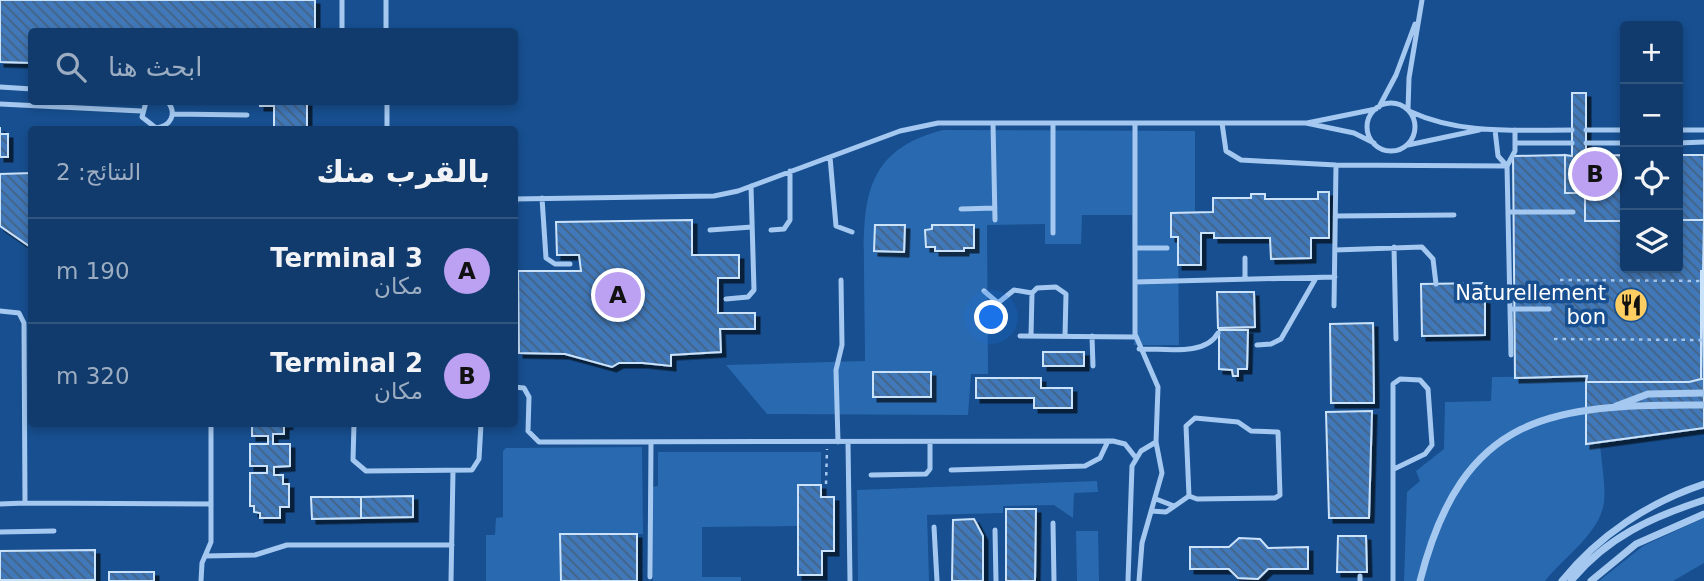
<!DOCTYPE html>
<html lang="ar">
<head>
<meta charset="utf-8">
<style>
  body { margin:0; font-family:"DejaVu Sans",Vazirmatn,sans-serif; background:#1e4674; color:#f1f3f6; direction:rtl }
  .controls { position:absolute; right:21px; top:21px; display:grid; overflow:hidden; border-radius:7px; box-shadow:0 4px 10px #0003 }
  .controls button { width:63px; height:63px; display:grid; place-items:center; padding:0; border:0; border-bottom:2px solid #30557f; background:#113b6c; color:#f1f3f6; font:35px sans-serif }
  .you { position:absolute; left:992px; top:318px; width:24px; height:24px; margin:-18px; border:5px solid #fff; border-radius:50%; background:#1a73e8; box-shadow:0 0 0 10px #1a73e833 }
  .badge { display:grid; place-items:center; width:46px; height:46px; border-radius:50%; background:#bca0f2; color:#111; font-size:23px; font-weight:700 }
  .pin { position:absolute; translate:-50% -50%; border:4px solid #fff; box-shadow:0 2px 7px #0006 }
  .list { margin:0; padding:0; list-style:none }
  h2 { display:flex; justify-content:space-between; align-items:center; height:91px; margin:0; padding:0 28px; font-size:30px }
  h2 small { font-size:23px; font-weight:400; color:#9cadc2 }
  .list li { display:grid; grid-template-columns:46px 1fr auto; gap:21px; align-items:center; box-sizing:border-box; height:105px; padding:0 28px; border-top:2px solid #30557f }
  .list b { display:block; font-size:26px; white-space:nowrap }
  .list p { margin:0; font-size:23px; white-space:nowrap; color:#9cadc2 }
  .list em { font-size:23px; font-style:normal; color:#9cadc2 }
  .icon { flex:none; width:38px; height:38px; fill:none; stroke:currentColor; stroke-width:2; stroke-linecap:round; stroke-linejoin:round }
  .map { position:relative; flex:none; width:1704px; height:581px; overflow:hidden; direction:ltr }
  .search { position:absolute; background:#113b6c; box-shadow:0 4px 10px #0003; left:28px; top:28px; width:490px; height:77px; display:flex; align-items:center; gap:18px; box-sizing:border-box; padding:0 24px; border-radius:7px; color:#9cadc2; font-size:26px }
  .panel { position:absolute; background:#113b6c; box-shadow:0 4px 10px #0003; left:28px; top:126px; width:490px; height:301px; border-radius:7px; direction:rtl }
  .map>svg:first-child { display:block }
  .grass { fill:#2969af }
  .building { fill:url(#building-back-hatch); stroke:#cbe2fb; stroke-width:2; filter:url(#shadow) }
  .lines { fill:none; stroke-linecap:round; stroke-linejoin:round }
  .path { stroke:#a4c8f0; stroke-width:2.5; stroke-dasharray:3.5 5; stroke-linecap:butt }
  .service { stroke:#a4c8f0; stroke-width:5 }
  .minor { stroke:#a4c8f0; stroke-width:7 }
  .labels { text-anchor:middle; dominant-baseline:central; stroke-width:7; stroke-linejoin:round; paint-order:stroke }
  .poi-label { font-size:21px; fill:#fff; stroke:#174f90; text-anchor:end }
</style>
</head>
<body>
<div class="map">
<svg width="1704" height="581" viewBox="0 0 1704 581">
  <defs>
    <pattern id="building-back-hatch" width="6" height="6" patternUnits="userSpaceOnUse" patternTransform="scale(1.75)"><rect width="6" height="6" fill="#3f78b9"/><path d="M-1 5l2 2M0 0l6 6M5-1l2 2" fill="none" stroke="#466282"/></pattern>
    <filter id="shadow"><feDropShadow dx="4.5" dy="4.5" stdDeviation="0" flood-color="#0009"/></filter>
  </defs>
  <rect width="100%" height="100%" fill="#174f90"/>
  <path class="grass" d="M943 130 1195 131V213H1171V237H1178L1179 345H1134L1132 215H1082L1081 244H1045V224L987 225 988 374H971L968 415 767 414 726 365 865 361C865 330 864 299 864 269 863 199 865 150 943 130Z
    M1587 376 1586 443 1600 442C1601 461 1606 484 1604 503 1599 534 1564 557 1545 581H1404L1407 492 1420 481 1416 471 1444 449 1445 402 1491 401 1492 377Z
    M642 447 643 534H561V581H486V535H495L496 518 503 517V451L506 448Z
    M658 452H821V485H798V526L702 527V577H741V581H653L652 487 658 486Z
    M1097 481 1098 492 1074 493 1073 518 1054 505 1003 506V513L927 515 929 581H858L857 490Z
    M1704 518V563L1673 581H1599L1643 546Z
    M1076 531H1098L1099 581H1077Z"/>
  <path class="building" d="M0 0H315V32H32V63L0 62Z
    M1572 93H1586V156L1625 155V221H1585V193H1565V155L1572 156Z
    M260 102H307V130H274V106H260Z
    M0 127V134H8V157H0Z
    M1565 155V193H1585V221H1625V268H1678V220H1704L1701 379 1689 382H1586L1587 376 1515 378 1513 156Z
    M1678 155H1704V220H1678Z
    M32 173V248L0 226V174Z
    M1318 192H1329V238H1311V258L1271 259 1270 238H1214V233H1201V265H1178V237H1171V213L1213 212V198H1251V194H1265V199H1318Z
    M692 220V255H739V278H718V313H755V329H720L721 352 671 355V366L643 363H619L612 367 565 354 519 353 518 271H581L579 255H557L556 222Z
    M875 225H905L904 252 874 251Z
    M932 225H974V248H964V251H935V247H926L925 230 932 229Z
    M1701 271H1704V379H1701Z
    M1485 283V335L1422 336 1421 284Z
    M1217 292H1254L1255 327 1218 328Z
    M1373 323 1374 403H1331L1330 324Z
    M1219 330H1248L1247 369H1238V376H1233L1232 370 1219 369Z
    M1043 352H1084V366H1043Z
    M873 372H931V397H873Z
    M976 378H1041V388H1072V408H1034V398H976Z
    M1701 379H1704V428L1586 444V382H1689Z
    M1372 411 1369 518H1329L1326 412Z
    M252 424H289L284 425V434H273V444H290V466L274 467V475H283V484H289V507H280V518H260V513L254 512V506H250V473H267V466H250V444H268V436H252Z
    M798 485H821V497H834V551H822V575H798Z
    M413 496V517L361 518V497Z
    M311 497H361V518L312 519Z
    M1006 509H1036L1035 581H1006Z
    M974 519 983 536V581H952L953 520Z
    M560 534H637V581H561Z
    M1338 536H1366L1367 572H1337Z
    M1239 538 1260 539 1268 548 1308 547V569H1268L1258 579 1238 578 1229 569H1190V547H1229Z
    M95 550V580H0V551Z
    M109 572H154V581H109Z"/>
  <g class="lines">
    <path class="path" d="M1560 280 1704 281
      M1554 339 1704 340
      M826 484 827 449"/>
    <path class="service" d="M342 0V32
      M386 0V32
      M0 87 32 89
      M146 102 142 117 156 128C171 126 177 114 168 102
      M387 102V130
      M1367 127a24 24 0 1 1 48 0a24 24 0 1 1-48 0Z
      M0 104 141 111
      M1379 107 1396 75 1415 24
      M1408 110 1409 78 1422 0
      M1409 111C1460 135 1517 130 1572 130
      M173 114 247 115
      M993 123 995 220
      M1053 123V233
      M1135 123V334L1158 387 1156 442 1162 473 1142 543 1139 581
      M1222 123 1226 151 1241 160 1336 165 1507 166
      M1307 123 1376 109
      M1495 130 1498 156 1507 166
      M1586 130H1625
      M1678 130H1704
      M1516 143H1572
      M1586 143H1625
      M1678 143 1704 142
      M1408 145 1479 130
      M830 157 836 226 852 232
      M542 198 546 258 555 264H570
      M514 199 714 196 738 191 900 131 938 123H1306L1354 133 1374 143
      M961 209 995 208
      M1508 212H1573
      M1335 216 1454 215
      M514 219 516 199
      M710 230 752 227
      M771 230 784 229 790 220V171
      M1394 247 1396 339
      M1135 248H1167
      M1335 250 1422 247 1433 259 1436 284
      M1245 279V258
      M1135 282 1335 277
      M984 291 998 303 1014 290 1032 293
      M726 299 748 297 754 290 751 186
      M1334 306 1336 165
      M1510 309H1549
      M0 311 19 313 24 323 25 503 0 504
      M1020 336 1135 337
      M1031 336 1032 293 1037 288 1056 287 1066 294 1065 336
      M1092 336 1093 366
      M1257 345 1271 344 1281 339 1316 278
      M1139 349C1163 348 1205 357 1218 333
      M1511 355 1507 166 1515 151V130
      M514 387 524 388 529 397 528 431 539 442 1113 441 1125 444 1136 458
      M1195 418 1238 422 1251 431 1278 432 1280 495 1275 498 1197 499 1189 496 1186 426Z
      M354 424 353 460 366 471 472 470 479 459 481 424
      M838 442 836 370 842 345 841 280
      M848 442 850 581
      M951 470 1085 466 1100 458 1108 441
      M871 475 926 474 930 469V442
      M1156 499 1174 506
      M25 503 211 504
      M1151 511 1166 512 1189 496
      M1053 523 1054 581
      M934 527 937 581
      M995 530 996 581
      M0 532 54 531
      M205 556 255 555 287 545H452
      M650 577 651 443
      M201 581 202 563 211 542V424
      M451 581 453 471
      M1128 581 1132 466 1141 451 1156 442
      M1360 581V576
      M1393 581V384L1400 379 1420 380 1428 389 1432 445 1425 454 1394 469"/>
    <path class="minor" d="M1616 406 1648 394 1704 393
      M1420 581C1463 413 1550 404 1704 405
      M1562 581C1598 536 1649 502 1704 484
      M1571 581C1607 537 1652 517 1704 500
      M1591 581 1636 544 1704 514"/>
  </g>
  <defs>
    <g id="restaurant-disc" transform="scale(1.75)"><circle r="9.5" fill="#ffce63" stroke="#174f90"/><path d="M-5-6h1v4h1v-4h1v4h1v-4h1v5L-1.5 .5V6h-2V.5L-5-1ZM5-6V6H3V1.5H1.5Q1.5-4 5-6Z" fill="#111"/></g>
  </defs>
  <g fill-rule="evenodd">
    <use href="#restaurant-disc" x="1631" y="305"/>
  </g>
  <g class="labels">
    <g class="poi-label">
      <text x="1606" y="293">Naturellement<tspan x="1606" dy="24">bon</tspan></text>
    </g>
  </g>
</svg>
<div class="controls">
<button>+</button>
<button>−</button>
<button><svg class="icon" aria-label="locate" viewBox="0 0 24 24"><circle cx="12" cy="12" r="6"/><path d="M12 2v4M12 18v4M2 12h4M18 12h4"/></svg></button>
<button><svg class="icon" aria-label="layers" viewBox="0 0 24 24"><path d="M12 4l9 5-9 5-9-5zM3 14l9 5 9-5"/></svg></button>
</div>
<div class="you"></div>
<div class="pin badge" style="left:618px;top:295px">A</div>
<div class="pin badge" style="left:1595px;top:174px">B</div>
<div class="search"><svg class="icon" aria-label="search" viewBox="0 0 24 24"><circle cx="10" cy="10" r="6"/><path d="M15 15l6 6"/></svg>ابحث هنا</div>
<section class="panel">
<h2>بالقرب منك<small>النتائج: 2</small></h2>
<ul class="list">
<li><span class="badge">A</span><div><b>Terminal 3</b><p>مكان</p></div><em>190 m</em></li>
<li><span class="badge">B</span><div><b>Terminal 2</b><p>مكان</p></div><em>320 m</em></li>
</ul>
</section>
</div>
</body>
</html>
